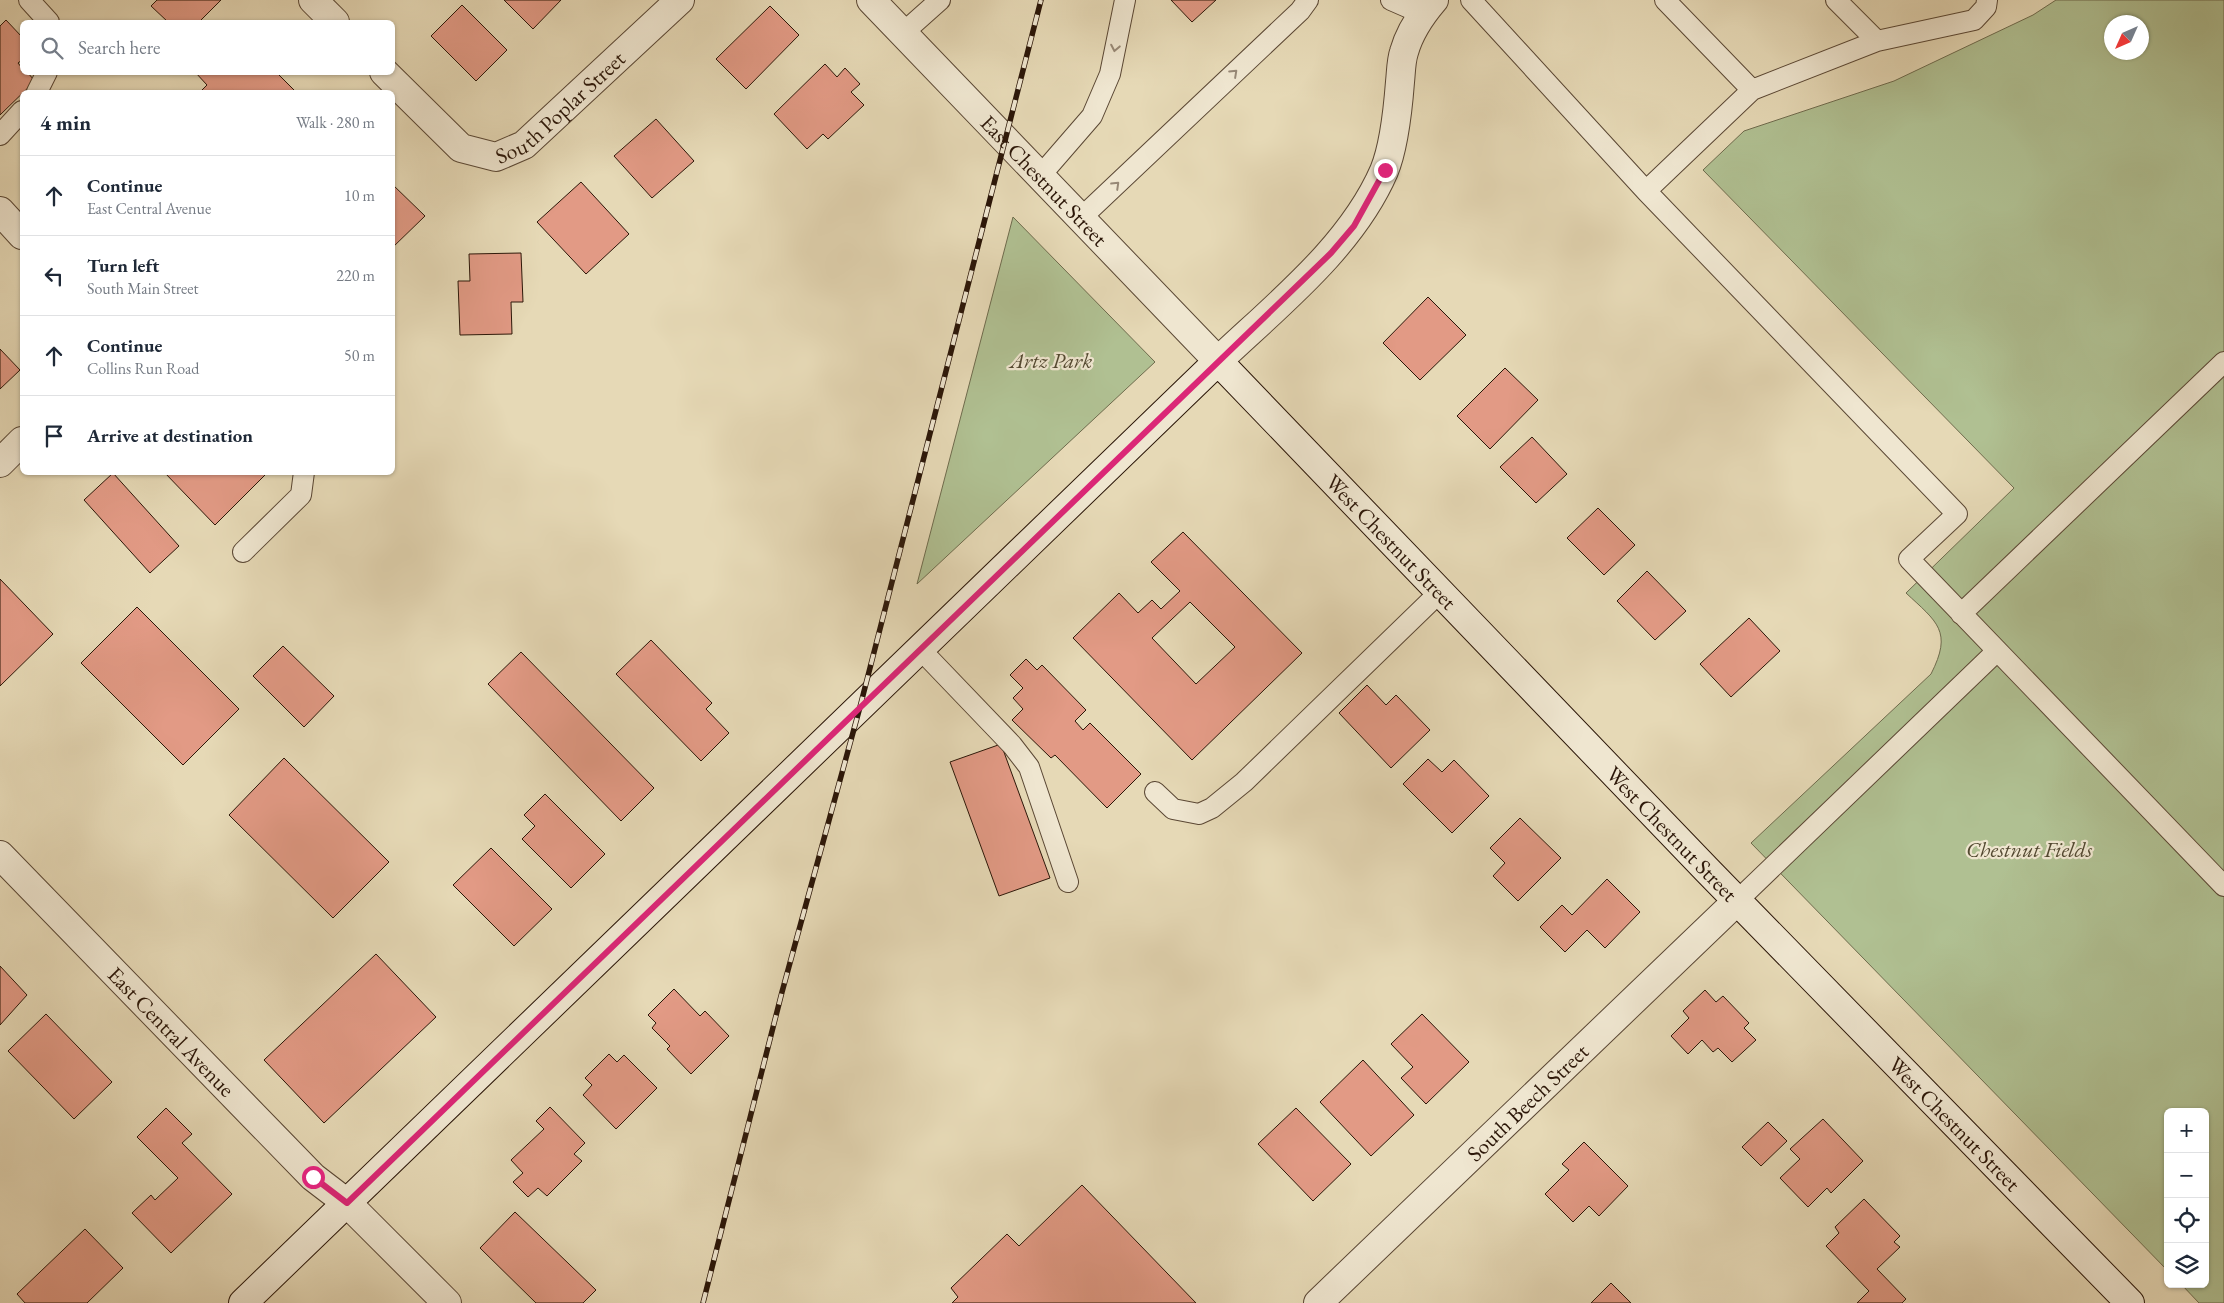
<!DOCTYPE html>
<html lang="en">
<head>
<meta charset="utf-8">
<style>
  body { margin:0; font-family:"EB Garamond",serif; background:#f2f2f3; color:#1f2937 }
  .controls { position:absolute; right:15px; bottom:15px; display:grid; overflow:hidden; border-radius:8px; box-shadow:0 1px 4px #0004 }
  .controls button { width:45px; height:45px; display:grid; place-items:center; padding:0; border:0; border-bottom:1px solid #e0e1e3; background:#fff; color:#1f2937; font:25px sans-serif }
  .compass { position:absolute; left:2104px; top:15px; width:45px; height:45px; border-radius:50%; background:#fff; box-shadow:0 1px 4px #0004; rotate:225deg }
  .stop { position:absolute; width:15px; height:15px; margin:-11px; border:4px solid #db2777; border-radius:50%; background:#fff }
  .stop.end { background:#db2777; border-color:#fff; box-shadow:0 1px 5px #0008 }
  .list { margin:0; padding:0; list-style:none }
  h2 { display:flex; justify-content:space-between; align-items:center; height:65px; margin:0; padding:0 20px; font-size:21px }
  h2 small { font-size:16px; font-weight:400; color:#747a83 }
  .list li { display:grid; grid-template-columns:32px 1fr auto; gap:15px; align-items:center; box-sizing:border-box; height:80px; padding:0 20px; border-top:1px solid #e0e1e3 }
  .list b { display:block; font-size:19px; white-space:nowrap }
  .list p { margin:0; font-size:16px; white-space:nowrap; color:#747a83 }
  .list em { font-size:16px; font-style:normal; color:#747a83 }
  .icon { flex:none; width:28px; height:28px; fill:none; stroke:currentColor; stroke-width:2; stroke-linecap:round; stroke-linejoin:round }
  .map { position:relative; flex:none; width:2224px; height:1303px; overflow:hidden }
  .search { position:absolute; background:#fff; box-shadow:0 1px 4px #0004; left:20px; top:20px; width:375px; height:55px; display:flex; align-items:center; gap:12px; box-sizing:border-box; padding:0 18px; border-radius:8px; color:#747a83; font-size:19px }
  .panel { position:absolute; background:#fff; box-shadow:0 1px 4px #0004; left:20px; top:90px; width:375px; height:385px; border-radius:8px }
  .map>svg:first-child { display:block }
  .green { fill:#b0c092; stroke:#6e6b4d; fill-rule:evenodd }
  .building { fill:#e29a85; stroke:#2b1608; fill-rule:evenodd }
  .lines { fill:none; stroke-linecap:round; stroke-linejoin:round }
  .service-casing { stroke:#5a4734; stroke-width:22 }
  .minor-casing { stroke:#5a4734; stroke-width:30 }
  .tertiary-casing { stroke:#5a4734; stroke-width:30 }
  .secondary-casing { stroke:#2b1608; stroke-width:30 }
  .service { stroke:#efe6d0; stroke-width:20 }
  .minor { stroke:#efe6d0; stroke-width:28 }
  .tertiary { stroke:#efe6d0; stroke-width:28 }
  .secondary { stroke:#efe6d0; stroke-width:28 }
  .rail-casing { stroke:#2b1608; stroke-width:5.5 }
  .rail { stroke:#efe6d0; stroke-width:4; stroke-dasharray:11; stroke-linecap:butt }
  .oneway { stroke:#978876 }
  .route { stroke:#db2777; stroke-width:6 }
  .labels { text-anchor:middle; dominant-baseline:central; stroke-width:4.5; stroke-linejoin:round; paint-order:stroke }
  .street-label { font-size:22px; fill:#2b1608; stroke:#efe6d0 }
  .park-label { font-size:22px; font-style:italic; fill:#534931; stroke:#efe6d0 }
</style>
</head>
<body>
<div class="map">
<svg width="2224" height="1303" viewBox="0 0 2224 1303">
  <rect width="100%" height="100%" fill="#e6d9b6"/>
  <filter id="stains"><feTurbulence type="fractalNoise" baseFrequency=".004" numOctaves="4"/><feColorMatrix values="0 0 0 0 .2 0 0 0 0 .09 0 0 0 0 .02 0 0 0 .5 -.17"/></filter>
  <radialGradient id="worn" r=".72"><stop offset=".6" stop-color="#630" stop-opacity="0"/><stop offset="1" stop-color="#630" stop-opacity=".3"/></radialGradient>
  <path class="green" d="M2056 0H2224V1303H2199L2181 1284H2205V1112H2168V1271L1751 843 1931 674C1953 631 1937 622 1906 593L2014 488 1703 170 1744 131 1894 81 2033 15ZM2112 22H2142V52H2112Z
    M1013 217 1155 362 917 584Z"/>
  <path class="building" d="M157 0H221L199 22H168L151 6Z
    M504 0H561L533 29Z
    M1171 0H1216L1192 22Z
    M462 5 507 50 476 81 431 36Z
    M770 6 799 35 746 89 716 59Z
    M6 20 22 37V60L18 63 22 68V72H27L35 81 0 115V26Z
    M825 64 837 77 845 68 860 84 851 92 864 105 828 139 823 134 807 149 774 114Z
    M195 72H276L296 92H205L202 90 207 85Z
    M656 119 694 161 652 198 614 156Z
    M581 182 629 234 586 274 537 222Z
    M392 184 425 216 392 248Z
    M521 253 523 302H511L512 334 460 335 458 281H470L469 254Z
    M1428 297 1466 335 1420 380 1383 343Z
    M0 349 20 370 0 389Z
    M1505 368 1538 400 1490 449 1457 416Z
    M1532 437 1567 474 1536 503 1500 467Z
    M164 472H268L215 525Z
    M113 473 179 546 150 573 84 500Z
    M1598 508 1635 545 1604 575 1567 538Z
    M1183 532 1302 653 1192 760 1073 638 1119 593 1138 613 1152 600 1161 609 1180 591 1151 562ZM1190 602 1235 647 1196 684 1152 638Z
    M1647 571 1686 611 1655 640 1617 601Z
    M0 579 53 634 0 686Z
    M137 607 239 709 183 765 81 663Z
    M1749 618 1780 651 1731 697 1700 664Z
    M651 640 712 703 706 709 729 733 701 761 616 674Z
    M283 646 334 696 304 727 253 676Z
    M521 652 654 788 621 821 488 684Z
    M1026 659 1037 670 1042 665 1086 710 1075 721 1083 730 1090 723 1141 774 1107 808 1055 755 1051 758 1012 720 1023 709 1013 698 1023 688 1010 675Z
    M1367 685 1386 705 1396 695 1430 730 1391 768 1339 713Z
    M1001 744 1050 878 999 896 950 762Z
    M284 758 389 862 333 918 229 815Z
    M1428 759 1442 772 1454 760 1489 796 1452 833 1403 784Z
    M545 794 605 854 571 888 522 839 535 826 524 815Z
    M1520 818 1561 858 1518 901 1493 876 1505 863 1490 848Z
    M491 848 552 909 514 946 453 885Z
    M1607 879 1640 912 1605 948 1587 930 1565 952 1540 927 1562 905 1572 915Z
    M376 954 436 1017 324 1123 264 1060Z
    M0 966 27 995 0 1025Z
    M674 989 700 1016 705 1011 729 1036 691 1074 667 1049 670 1046 652 1028 656 1023 648 1015Z
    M1705 990 1716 1002 1723 996 1749 1023 1744 1028 1756 1040 1732 1062 1718 1048 1713 1052 1702 1040 1688 1054 1671 1036 1689 1018 1683 1011Z
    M46 1014 112 1082 74 1119 8 1051Z
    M1422 1014 1469 1062 1426 1104 1401 1078 1413 1067 1391 1044Z
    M609 1054 617 1062 624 1055 657 1088 616 1129 583 1095 592 1085 585 1078Z
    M1363 1060 1414 1115 1371 1156 1320 1102Z
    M550 1107 585 1143 574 1154 582 1161 547 1196 538 1188 528 1197 513 1182 523 1173 511 1160 544 1129 536 1121Z
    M166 1108 192 1134 182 1143 232 1194 171 1253 132 1213 151 1195 155 1200 178 1178 137 1137Z
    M1296 1108 1351 1164 1313 1201 1258 1144Z
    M1823 1119 1863 1161 1831 1193 1827 1188 1808 1207 1780 1178 1800 1159 1790 1149Z
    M1768 1122 1787 1141 1761 1166 1742 1147Z
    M1584 1142 1628 1186 1599 1216 1589 1206 1573 1222 1545 1194 1569 1170 1562 1164Z
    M1082 1185 1196 1303H952L958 1297 951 1288 1007 1234 1019 1246Z
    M1864 1199 1900 1236 1894 1242 1900 1247 1877 1269 1906 1299 1902 1303H1857L1869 1291 1826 1246 1839 1233 1835 1227Z
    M515 1212 596 1290 583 1303H536L480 1248Z
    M85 1229 123 1268 87 1303H25L17 1294Z
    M1611 1283 1631 1303H1591Z"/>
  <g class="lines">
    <g class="service-casing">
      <path id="service" d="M29 0 49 22
        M1391 0 1423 14
        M1471 0 1646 191 1957 514 1909 559 2224 886
        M1836 0 1877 41
        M903 33 940 0
        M1752 90 1877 41 1974 20 1986 7 1987 0
        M37 92 47 72
        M0 135 22 111
        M1040 176 1092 116 1110 74 1125 0
        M1646 191 1752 90 1665 0
        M1081 218 1300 11 1308 0
        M243 552 301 495 304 472
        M1961 614 2224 362
        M920 649 1012 745 1029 767 1068 882
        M1155 792 1173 809 1199 814 1212 808 1244 782 1440 592
        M1737 901 1997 651"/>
    </g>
    <g class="minor-casing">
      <g id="minor">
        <path d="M313 0 335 22"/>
        <path id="s1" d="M384 72 461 148 496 157 524 145 680 0"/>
        <path d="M0 211 22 235"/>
        <path d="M1218 361C1277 305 1351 247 1384 171 1394 147 1398 108 1400 82 1401 73 1401 61 1404 52 1409 34 1422 14 1434 0"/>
        <path d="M0 463 22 441"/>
        <path id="s2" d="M0 855 313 1177 347 1203 447 1303"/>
        <path id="s3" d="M1318 1303 1737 901"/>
      </g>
    </g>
    <g class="tertiary-casing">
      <g id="tertiary">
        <path id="s4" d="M871 0 1218 361"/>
      </g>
    </g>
    <g class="secondary-casing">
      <g id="secondary">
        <path id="s5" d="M243 1303 1218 361 1708 871 2130 1303"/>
      </g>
    </g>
    <use href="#service" class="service"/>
    <use href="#minor" class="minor"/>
    <use href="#tertiary" class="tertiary"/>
    <use href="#secondary" class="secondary"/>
    <g class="rail-casing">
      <path id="rail" d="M703 1303 782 992 860 707 1041 0"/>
    </g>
    <use href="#rail" class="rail"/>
  </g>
  <defs><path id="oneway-chevron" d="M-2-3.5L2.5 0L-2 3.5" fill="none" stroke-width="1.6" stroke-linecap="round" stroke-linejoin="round" transform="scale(1.25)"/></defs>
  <g class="oneway">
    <use href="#oneway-chevron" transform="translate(1115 48) rotate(101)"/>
    <use href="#oneway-chevron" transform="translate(1234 73) rotate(-43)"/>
    <use href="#oneway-chevron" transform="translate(1116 185) rotate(-44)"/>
  </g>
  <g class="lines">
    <path class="route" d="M313 1177 347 1203 1331 253 1354 226 1385 170"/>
  </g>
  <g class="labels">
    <g class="street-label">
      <text stroke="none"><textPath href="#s1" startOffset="226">South Poplar Street</textPath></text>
      <text stroke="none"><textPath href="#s4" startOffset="250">East Chestnut Street</textPath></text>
      <text stroke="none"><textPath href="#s5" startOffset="1606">West Chestnut Street</textPath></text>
      <text stroke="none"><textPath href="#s5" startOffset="2011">West Chestnut Street</textPath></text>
      <text stroke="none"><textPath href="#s2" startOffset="246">East Central Avenue</textPath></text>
      <text stroke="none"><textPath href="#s3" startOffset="290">South Beech Street</textPath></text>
      <text stroke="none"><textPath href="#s5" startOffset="2416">West Chestnut Street</textPath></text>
    </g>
    <g class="park-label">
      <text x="1051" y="360">Artz Park</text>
      <text x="2029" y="849">Chestnut Fields</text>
    </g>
  </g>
  <rect width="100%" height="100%" filter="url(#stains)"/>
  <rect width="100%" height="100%" fill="url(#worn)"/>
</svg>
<div class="controls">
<button>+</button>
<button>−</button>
<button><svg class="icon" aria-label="locate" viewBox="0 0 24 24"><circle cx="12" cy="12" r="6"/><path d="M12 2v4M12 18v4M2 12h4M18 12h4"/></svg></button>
<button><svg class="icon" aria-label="layers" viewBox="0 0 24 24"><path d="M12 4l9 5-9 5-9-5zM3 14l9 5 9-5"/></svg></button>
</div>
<svg class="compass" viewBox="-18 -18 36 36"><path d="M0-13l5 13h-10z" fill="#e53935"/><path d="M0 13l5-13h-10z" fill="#747a83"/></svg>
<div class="stop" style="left:313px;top:1177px"></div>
<div class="stop end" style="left:1385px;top:170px"></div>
<div class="search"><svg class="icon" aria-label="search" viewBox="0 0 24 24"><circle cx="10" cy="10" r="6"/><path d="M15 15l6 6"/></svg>Search here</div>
<section class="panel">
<h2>4 min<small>Walk · 280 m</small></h2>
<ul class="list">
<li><svg class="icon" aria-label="ahead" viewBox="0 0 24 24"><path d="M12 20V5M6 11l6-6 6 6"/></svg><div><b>Continue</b><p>East Central Avenue</p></div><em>10 m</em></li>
<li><svg class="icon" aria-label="left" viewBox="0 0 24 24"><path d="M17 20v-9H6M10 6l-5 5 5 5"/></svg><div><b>Turn left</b><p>South Main Street</p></div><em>220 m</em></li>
<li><svg class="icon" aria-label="ahead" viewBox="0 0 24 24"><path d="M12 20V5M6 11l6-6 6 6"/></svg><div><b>Continue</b><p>Collins Run Road</p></div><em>50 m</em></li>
<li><svg class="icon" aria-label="arrive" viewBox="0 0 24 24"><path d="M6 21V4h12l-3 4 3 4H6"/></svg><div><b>Arrive at destination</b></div></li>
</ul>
</section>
</div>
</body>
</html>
